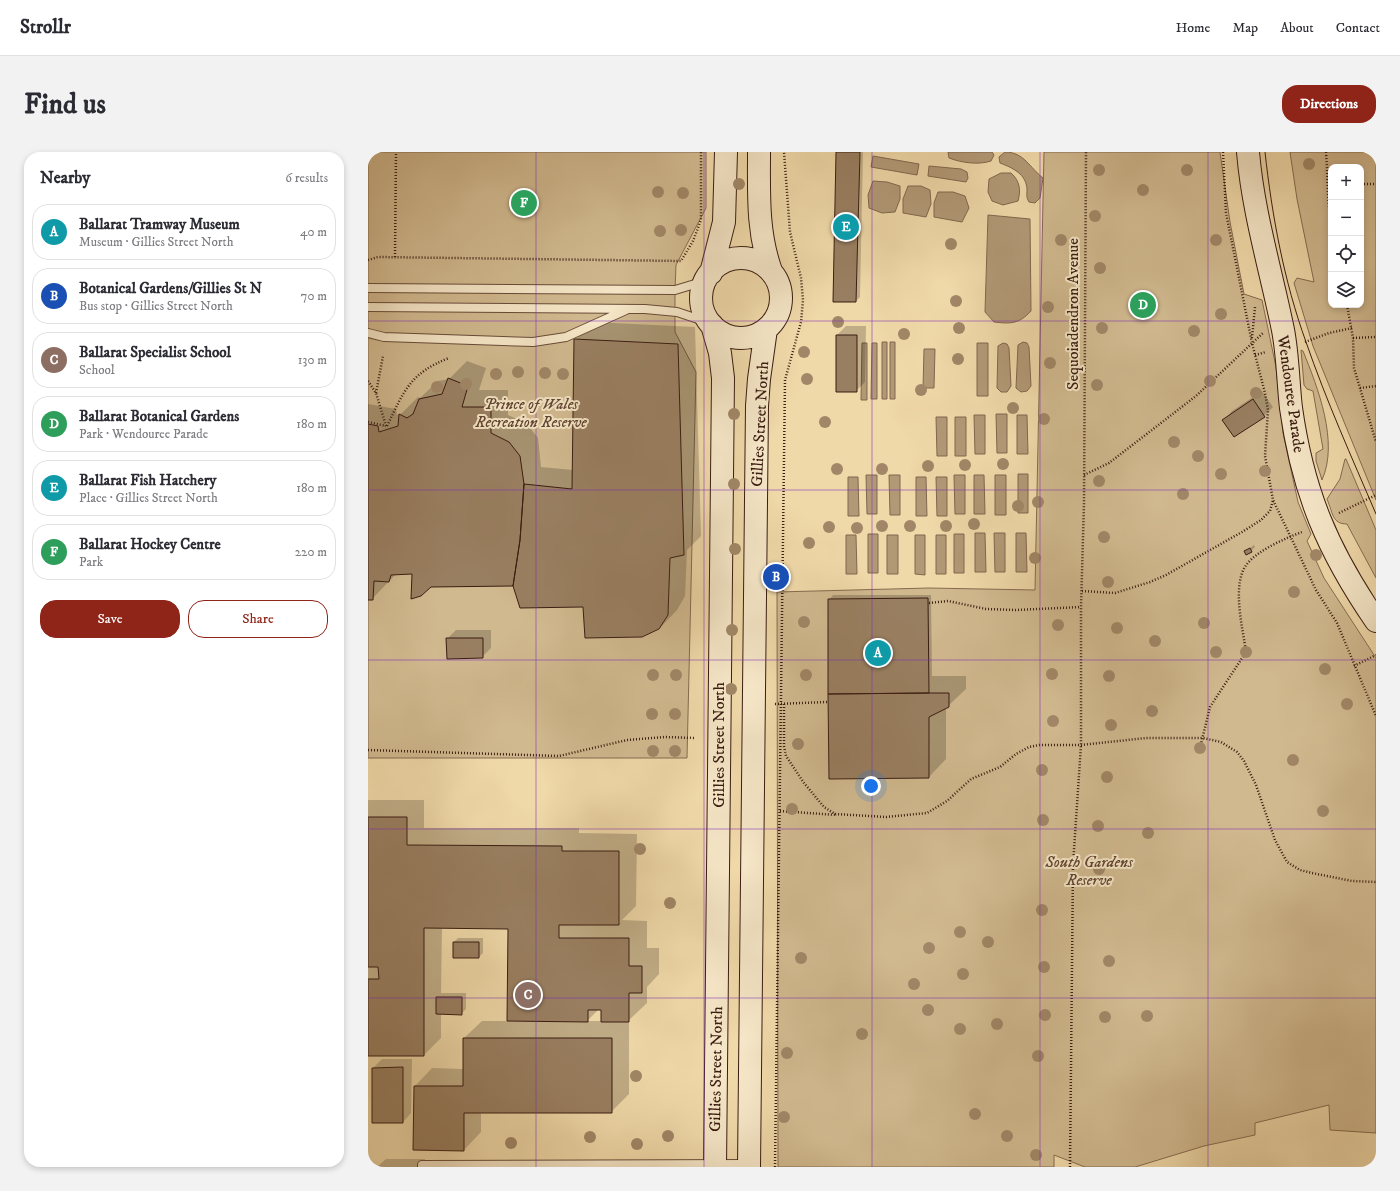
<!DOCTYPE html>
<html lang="en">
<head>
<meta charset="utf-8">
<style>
  body { margin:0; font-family:"IM FELL DW Pica",serif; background:#f2f2f3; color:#2b2b33 }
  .controls { position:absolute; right:12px; top:12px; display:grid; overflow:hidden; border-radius:8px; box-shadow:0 2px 6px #0003 }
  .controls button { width:36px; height:36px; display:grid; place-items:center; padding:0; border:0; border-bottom:1px solid #e1e1e2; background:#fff; color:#2b2b33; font:20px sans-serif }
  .you { position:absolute; left:503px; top:634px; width:14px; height:14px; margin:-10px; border:3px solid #fff; border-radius:50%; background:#1a73e8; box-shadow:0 0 0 6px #1a73e833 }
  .badge { display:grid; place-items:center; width:26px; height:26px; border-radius:50%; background:#8f2418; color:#fff; font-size:13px; font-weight:700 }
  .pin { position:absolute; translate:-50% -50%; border:2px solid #fff; box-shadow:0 1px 4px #0006 }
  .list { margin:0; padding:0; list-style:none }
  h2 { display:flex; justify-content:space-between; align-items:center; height:52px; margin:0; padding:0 16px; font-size:17px }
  h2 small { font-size:13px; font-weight:400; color:#7c7c81 }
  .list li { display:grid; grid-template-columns:26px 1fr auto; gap:12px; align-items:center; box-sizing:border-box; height:56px; margin:0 8px 8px; padding:0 8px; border:1px solid #e1e1e2; border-radius:16px }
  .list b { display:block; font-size:15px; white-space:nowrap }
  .list p { margin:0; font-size:13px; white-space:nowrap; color:#7c7c81 }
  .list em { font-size:13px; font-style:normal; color:#7c7c81 }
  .actions { display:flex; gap:8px; padding:12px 16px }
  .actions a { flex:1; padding:9px 0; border:1px solid #8f2418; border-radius:16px; text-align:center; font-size:14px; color:#8f2418 }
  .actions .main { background:#8f2418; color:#fff }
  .icon { flex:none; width:22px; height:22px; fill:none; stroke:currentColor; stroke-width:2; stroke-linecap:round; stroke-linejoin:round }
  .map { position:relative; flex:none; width:1008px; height:1015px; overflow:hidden; border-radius:16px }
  header { display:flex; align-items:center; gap:24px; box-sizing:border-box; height:56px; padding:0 20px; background:#fff; border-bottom:1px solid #e1e1e2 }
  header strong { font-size:19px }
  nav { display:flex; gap:22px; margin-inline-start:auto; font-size:14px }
  .intro { display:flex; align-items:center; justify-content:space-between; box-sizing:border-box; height:96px; padding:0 24px }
  h1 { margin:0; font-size:28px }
  .button { padding:10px 18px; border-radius:16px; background:#8f2418; color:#fff; font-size:14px; font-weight:700 }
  main { display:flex; gap:24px; padding:0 24px }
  aside { flex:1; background:#fff; border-radius:16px; box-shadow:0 2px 6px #0003 }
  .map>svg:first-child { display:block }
  .green { fill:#d1b98f; stroke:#866b50; fill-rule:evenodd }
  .water { fill:#b29976; stroke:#82674e }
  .shadow { fill:#0003; fill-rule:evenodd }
  .building { fill:#997f61; stroke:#3a1d12 }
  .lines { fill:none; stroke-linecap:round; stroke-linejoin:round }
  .lane-casing { stroke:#684c38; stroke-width:10 }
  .secondary-casing { stroke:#3a1d12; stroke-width:24 }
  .path { stroke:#3a1d12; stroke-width:2.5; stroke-dasharray:1 2; stroke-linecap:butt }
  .lane { stroke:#f5e6c7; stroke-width:8 }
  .secondary { stroke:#f5e6c7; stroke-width:22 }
  .tram { stroke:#3a1d12; stroke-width:1 }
  .tree { fill:#a18767 }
  .grid { fill:none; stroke:#7b2cbf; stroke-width:1; stroke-opacity:0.55 }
  .labels { text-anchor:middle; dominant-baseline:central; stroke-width:4; stroke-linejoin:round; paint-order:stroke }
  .street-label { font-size:16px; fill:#3a1d12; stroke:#f5e6c7 }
  .park-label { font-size:16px; font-style:italic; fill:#604431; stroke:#f5e6c7 }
</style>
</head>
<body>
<header>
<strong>Strollr</strong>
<nav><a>Home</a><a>Map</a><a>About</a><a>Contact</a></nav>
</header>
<div class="intro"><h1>Find us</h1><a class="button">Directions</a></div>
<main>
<aside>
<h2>Nearby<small>6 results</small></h2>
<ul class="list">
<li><span class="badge" style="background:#0f9aa8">A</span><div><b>Ballarat Tramway Museum</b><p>Museum · Gillies Street North</p></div><em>40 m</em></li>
<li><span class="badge" style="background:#1a4fb4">B</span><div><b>Botanical Gardens/Gillies St N</b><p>Bus stop · Gillies Street North</p></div><em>70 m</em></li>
<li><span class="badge" style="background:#8d6e63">C</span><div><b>Ballarat Specialist School</b><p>School</p></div><em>130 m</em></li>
<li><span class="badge" style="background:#2e9e5b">D</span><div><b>Ballarat Botanical Gardens</b><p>Park · Wendouree Parade</p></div><em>180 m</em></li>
<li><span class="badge" style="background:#0f9aa8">E</span><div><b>Ballarat Fish Hatchery</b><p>Place · Gillies Street North</p></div><em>180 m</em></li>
<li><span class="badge" style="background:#2e9e5b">F</span><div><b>Ballarat Hockey Centre</b><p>Park</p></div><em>220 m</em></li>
</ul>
<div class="actions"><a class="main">Save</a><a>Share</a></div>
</aside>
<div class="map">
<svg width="1008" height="1015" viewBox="0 0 1008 1015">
  <rect width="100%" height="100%" fill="#f0d9a9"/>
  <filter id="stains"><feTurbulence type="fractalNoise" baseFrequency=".005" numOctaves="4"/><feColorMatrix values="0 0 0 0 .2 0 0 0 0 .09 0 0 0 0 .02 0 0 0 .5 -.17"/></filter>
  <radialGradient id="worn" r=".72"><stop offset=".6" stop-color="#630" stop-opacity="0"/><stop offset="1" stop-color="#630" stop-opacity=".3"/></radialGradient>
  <path class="green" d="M0 0H338V56L308 113 307 138V180L328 220 319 606H0Z
    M676 0H852L862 70 876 142 894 148 908 215 915 281 930 350 943 382 939 389 956 426 1008 506V981L962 978 961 953 887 971V983L836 994 767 1015H717L686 1003V1015H410L409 440 561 436 667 438Z
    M922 0H1008V348L945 194 926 131 929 126 946 130 929 47ZM963 15H993V153H963Z
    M933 198 935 199C950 236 971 290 954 328L948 309V301L955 297 945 239 939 237 936 233Z
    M978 307 1008 378V426L979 372C964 372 965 361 959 347L972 327 977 307Z"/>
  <path class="water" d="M580 0H624L626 3 623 9C611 13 594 11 581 6Z
    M637 0C656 0 662 16 675 26L672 46 667 51 661 50C658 45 659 43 659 37 658 22 645 16 632 11L631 5Z
    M505 4 551 12 549 23 503 15Z
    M561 14 593 17 599 20 600 26 598 30 560 24Z
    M633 21H643C652 29 653 38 650 49L635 53 624 49 620 40 621 27Z
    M505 29 519 30 532 34V47L527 60 514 61 501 56 500 43Z
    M540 34H553L562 38 563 52 558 65 535 61V47Z
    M570 40H585L597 44 601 56 594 70 566 65V51Z
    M620 63 662 67 663 159C651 172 643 172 626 170L617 160Z
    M514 190H519V247H514Z
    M522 190H527V247H522Z
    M655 190 659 191 661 195 663 234 659 239 653 240 648 236 650 193Z
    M494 191H499V248H493Z
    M504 191H509V247H503Z
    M609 191H620V244H609Z
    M635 191 639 192 641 196 643 234 639 240H633L629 236 630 194Z
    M556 197H567L566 236H555Z
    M628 262H639V301H629Z
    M606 263H617V302H607Z
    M649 263H659L660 302H649Z
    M568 265H579V304H569Z
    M587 265H598V304H587Z
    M650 322H660V361H650Z
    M498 323H509V362H499Z
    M521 323H532V363H522Z
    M586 323H597V362H587Z
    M606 323H616L617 362H606Z
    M627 323H638V363H627Z
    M480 325H490L491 364H480Z
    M548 325H558L559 364H548Z
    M568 325H579V364H569Z
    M607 381H617L618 420H607Z
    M626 381H637V420H627Z
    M648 381H658L659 420H648Z
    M500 382H510V421H500Z
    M586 382H596V421H586Z
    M478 383H488L489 422H478Z
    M519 383H530V422H519Z
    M547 383H557V423L547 422Z
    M568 383H578V422H568Z"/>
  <path class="shadow" d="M469 0H495L492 145 488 149Z
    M225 170 327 175 333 384 319 398 317 444 309 458 291 477 146 433 45 421 28 422 4 447H0V252L28 257 29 263 34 261 50 245 52 246 70 229 81 227 99 209 118 216 111 238H140V263L159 272 170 286 173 315 205 318 207 188Z
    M478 174H498L497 230 488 239 469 183Z
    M894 239 905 255 896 264 856 268 864 259Z
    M886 393 887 395 883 399 877 400Z
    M465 443H563L564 524H598V537L578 556V607L561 625 461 448Z
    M88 478H123V496L114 505 79 487Z
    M0 648H56V676H211V681L269 682 268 754 254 768 279 769V796H291V822L279 835V851L261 868V942L243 960H113V980L96 998 47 934 64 916 96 917V886L114 869H140L141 776 74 775 73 841H98V857L93 862 73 861V886L56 903H0ZM231 857H235L234 869H219Z
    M90 786H115V801L111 805H86V790Z
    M14 907H44L43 961 35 970H5V916Z
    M18 1007H57V1015H9Z"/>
  <path class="building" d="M468 0H492L488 150H465Z
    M468 183H489V240H468Z
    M206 187 310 192 316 403 302 406 300 463 291 477 274 485 217 486 215 455 152 456 145 434 152 388 156 332 204 337Z
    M80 226 100 234 94 255H123V281L141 290 152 304 156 332 152 388 145 434 63 435 53 444 43 447 44 422 23 423 21 430 6 429 5 448H0V272L10 274 11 280 30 274 31 262 39 266 45 262 51 247 74 242Z
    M885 247 897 265 866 285 854 268Z
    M882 396 884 400 878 403 876 399Z
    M560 446 561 541 460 542V447Z
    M78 486H115V506L79 507Z
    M561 541H581V555L561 565V626L461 627 460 542Z
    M0 665H39V693L194 694V699H251V773H191V786H261V814H274V841H261V870H233V858H220V870L139 869 140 777 56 776V904H0V827H11L10 815H0Z
    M85 790H111V806H85Z
    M68 845H94V863L68 862Z
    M95 886H244V961H96V999L45 998 46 934H95Z
    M35 915V971H4V916Z"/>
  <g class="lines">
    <g class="lane-casing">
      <path id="lane" d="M0 136 307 138 337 129
        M0 155 277 157 309 160 342 171
        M0 181 16 185 165 190 198 185 258 158
        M54 1015V1013L380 1012"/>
    </g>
    <g class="secondary-casing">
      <path id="secondary" d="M391 0C391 41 389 80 403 119
        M880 0C885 60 903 119 915 178 920 204 920 230 923 256 935 341 960 399 1008 469
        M333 146a40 40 0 1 1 80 0a40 40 0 1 1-80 0Z
        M343 121 356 70 358 0
        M344 173 352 201 355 226 347 1015
        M381 1015 389 254 391 227 398 177"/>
    </g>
    <path class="path" d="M855 0 858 61 884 191 897 241 900 258 897 304 905 348 948 438 969 471 1008 564
      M958 0C960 24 959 47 963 71
      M993 32H1008
      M27 105 28 0
      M0 108 10 105 313 109 325 89 333 68V0
      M979 153 985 186 986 216 1008 290
      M884 186 887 155
      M985 186 1008 185
      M937 190 961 181 984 176
      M887 203 898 200
      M0 229 8 241 18 274
      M992 236 1008 234
      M8 241 15 204
      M0 270 18 274
      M19 274C36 239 42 221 81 206
      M716 323 741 311 828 244 895 181
      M971 361 1008 343
      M714 439 747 441 782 430 798 423 874 380 893 368 902 359 905 348
      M561 451 580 449 618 457 648 458 713 455
      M986 514 1008 503
      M407 552 459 550
      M416 552V594L418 604 436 631 456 655 467 662 518 665 559 661 579 649 603 627 632 615 648 602 661 595 671 593H713L778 586H835L853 590 869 600 876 609 888 633 907 688 919 710 932 718 944 721 984 729 1008 730
      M832 596 842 555 878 500C875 477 863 432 879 412 890 398 918 386 934 380
      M0 598 191 604 259 588 297 585 327 586
      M412 659 469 663
      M407 1015 417 228 433 170 435 148 433 126 422 80 416 0
      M702 1015 705 713 713 593V455L716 351 718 0"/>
    <use href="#lane" class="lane"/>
    <use href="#secondary" class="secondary"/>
    <path class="tram" d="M897 0C904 64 916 129 938 190 958 248 984 306 1008 362"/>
  </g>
  <g class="tree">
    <circle cx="941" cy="12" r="6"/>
    <circle cx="731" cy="18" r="6"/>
    <circle cx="819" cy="18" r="6"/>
    <circle cx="371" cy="32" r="6"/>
    <circle cx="775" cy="38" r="6"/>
    <circle cx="290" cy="40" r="6"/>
    <circle cx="315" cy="41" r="6"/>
    <circle cx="727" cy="64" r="6"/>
    <circle cx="313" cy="78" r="6"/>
    <circle cx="292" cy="79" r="6"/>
    <circle cx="693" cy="88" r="6"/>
    <circle cx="848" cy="88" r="6"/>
    <circle cx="583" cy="92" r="6"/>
    <circle cx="732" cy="116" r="6"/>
    <circle cx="588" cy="149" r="6"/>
    <circle cx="781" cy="149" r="6"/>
    <circle cx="680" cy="155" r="6"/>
    <circle cx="853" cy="162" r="6"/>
    <circle cx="470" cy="170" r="6"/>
    <circle cx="591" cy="176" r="6"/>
    <circle cx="734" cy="176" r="6"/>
    <circle cx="826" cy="179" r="6"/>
    <circle cx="536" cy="182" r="6"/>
    <circle cx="436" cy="200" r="6"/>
    <circle cx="590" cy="207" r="6"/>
    <circle cx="682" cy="211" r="6"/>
    <circle cx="150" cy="220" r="6"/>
    <circle cx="177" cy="221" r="6"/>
    <circle cx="128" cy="222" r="6"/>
    <circle cx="195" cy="222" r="6"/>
    <circle cx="439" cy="227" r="6"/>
    <circle cx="842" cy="229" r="6"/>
    <circle cx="98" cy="232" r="6"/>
    <circle cx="729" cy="233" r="6"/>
    <circle cx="69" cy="235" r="6"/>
    <circle cx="553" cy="238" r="6"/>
    <circle cx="888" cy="241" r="6"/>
    <circle cx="645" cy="256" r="6"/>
    <circle cx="366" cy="262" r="6"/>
    <circle cx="676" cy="267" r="6"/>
    <circle cx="457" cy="270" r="6"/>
    <circle cx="806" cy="290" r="6"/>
    <circle cx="830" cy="304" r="6"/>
    <circle cx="635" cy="312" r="6"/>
    <circle cx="597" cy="313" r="6"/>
    <circle cx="560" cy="314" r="6"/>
    <circle cx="469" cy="317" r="6"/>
    <circle cx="514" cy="317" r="6"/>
    <circle cx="897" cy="319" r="6"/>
    <circle cx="853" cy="322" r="6"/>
    <circle cx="731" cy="329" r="6"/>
    <circle cx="366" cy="332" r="6"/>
    <circle cx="815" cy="342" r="6"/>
    <circle cx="670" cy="350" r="6"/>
    <circle cx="650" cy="354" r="6"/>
    <circle cx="606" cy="372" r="6"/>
    <circle cx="514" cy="374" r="6"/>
    <circle cx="542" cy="374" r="6"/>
    <circle cx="578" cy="374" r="6"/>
    <circle cx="461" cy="375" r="6"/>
    <circle cx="489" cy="376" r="6"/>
    <circle cx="736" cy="385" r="6"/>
    <circle cx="441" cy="391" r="6"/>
    <circle cx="367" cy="397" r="6"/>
    <circle cx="948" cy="403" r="6"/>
    <circle cx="667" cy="406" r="6"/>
    <circle cx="740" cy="430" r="6"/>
    <circle cx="926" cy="440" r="6"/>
    <circle cx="436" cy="470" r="6"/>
    <circle cx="836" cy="471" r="6"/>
    <circle cx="690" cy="473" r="6"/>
    <circle cx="749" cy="476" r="6"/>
    <circle cx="364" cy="478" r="6"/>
    <circle cx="787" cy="489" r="6"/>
    <circle cx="848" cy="500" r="6"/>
    <circle cx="878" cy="500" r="6"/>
    <circle cx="957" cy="517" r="6"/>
    <circle cx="684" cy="522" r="6"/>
    <circle cx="285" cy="523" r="6"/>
    <circle cx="308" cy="523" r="6"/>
    <circle cx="438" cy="523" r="6"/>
    <circle cx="741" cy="524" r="6"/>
    <circle cx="363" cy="537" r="6"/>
    <circle cx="979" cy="552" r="6"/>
    <circle cx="784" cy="559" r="6"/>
    <circle cx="284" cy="562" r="6"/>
    <circle cx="307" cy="562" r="6"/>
    <circle cx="685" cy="569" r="6"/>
    <circle cx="743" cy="573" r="6"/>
    <circle cx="430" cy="592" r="6"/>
    <circle cx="832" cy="596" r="6"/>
    <circle cx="285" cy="599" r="6"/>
    <circle cx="307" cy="599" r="6"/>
    <circle cx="925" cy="608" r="6"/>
    <circle cx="674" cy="618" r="6"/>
    <circle cx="739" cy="625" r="6"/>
    <circle cx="424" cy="657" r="6"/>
    <circle cx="955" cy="659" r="6"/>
    <circle cx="675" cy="668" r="6"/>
    <circle cx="730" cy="674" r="6"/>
    <circle cx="780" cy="681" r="6"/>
    <circle cx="272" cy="697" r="6"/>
    <circle cx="731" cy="717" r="6"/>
    <circle cx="302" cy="751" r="6"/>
    <circle cx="674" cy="758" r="6"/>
    <circle cx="592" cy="780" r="6"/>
    <circle cx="620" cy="790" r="6"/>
    <circle cx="561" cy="796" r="6"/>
    <circle cx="433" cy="806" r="6"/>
    <circle cx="741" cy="809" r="6"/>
    <circle cx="676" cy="815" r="6"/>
    <circle cx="595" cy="822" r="6"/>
    <circle cx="546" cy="832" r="6"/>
    <circle cx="560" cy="858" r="6"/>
    <circle cx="677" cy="863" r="6"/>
    <circle cx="779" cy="864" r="6"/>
    <circle cx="737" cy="865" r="6"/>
    <circle cx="629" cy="872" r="6"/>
    <circle cx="592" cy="877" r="6"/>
    <circle cx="494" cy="882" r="6"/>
    <circle cx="419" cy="901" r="6"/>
    <circle cx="670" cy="904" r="6"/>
    <circle cx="268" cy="924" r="6"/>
    <circle cx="607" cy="962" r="6"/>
    <circle cx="416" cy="965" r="6"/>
    <circle cx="300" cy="984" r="6"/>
    <circle cx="639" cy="984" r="6"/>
    <circle cx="222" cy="985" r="6"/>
    <circle cx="143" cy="991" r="6"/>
    <circle cx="269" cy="992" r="6"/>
    <circle cx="668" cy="1003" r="6"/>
  </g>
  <path class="grid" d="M168 0V1015M336 0V1015M504 0V1015M672 0V1015M840 0V1015M0 169H1008M0 338H1008M0 508H1008M0 677H1008M0 846H1008"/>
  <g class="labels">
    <g class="street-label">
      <text transform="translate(705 162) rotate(-90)">Sequoiadendron Avenue</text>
      <text transform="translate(923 242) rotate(82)">Wendouree Parade</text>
      <text transform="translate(392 272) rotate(-87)">Gillies Street North</text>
      <text transform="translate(351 593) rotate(-90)">Gillies Street North</text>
      <text transform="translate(348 917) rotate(-89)">Gillies Street North</text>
    </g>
    <g class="park-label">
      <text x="163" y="252">Prince of Wales<tspan x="163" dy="18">Recreation Reserve</tspan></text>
      <text x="721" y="710">South Gardens<tspan x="721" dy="18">Reserve</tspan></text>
    </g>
  </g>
  <rect width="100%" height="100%" filter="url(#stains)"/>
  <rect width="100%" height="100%" fill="url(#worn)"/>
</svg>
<div class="controls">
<button>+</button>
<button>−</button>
<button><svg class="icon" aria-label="locate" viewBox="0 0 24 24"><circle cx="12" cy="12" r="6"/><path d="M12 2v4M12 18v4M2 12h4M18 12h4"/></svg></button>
<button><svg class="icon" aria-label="layers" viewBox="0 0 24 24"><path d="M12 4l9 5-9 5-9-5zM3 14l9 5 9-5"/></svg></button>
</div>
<div class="you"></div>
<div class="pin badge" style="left:510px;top:501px;background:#0f9aa8">A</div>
<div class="pin badge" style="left:408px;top:425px;background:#1a4fb4">B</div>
<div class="pin badge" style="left:160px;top:843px;background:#8d6e63">C</div>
<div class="pin badge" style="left:775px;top:153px;background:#2e9e5b">D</div>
<div class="pin badge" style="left:478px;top:75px;background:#0f9aa8">E</div>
<div class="pin badge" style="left:156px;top:51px;background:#2e9e5b">F</div>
</div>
</main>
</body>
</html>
